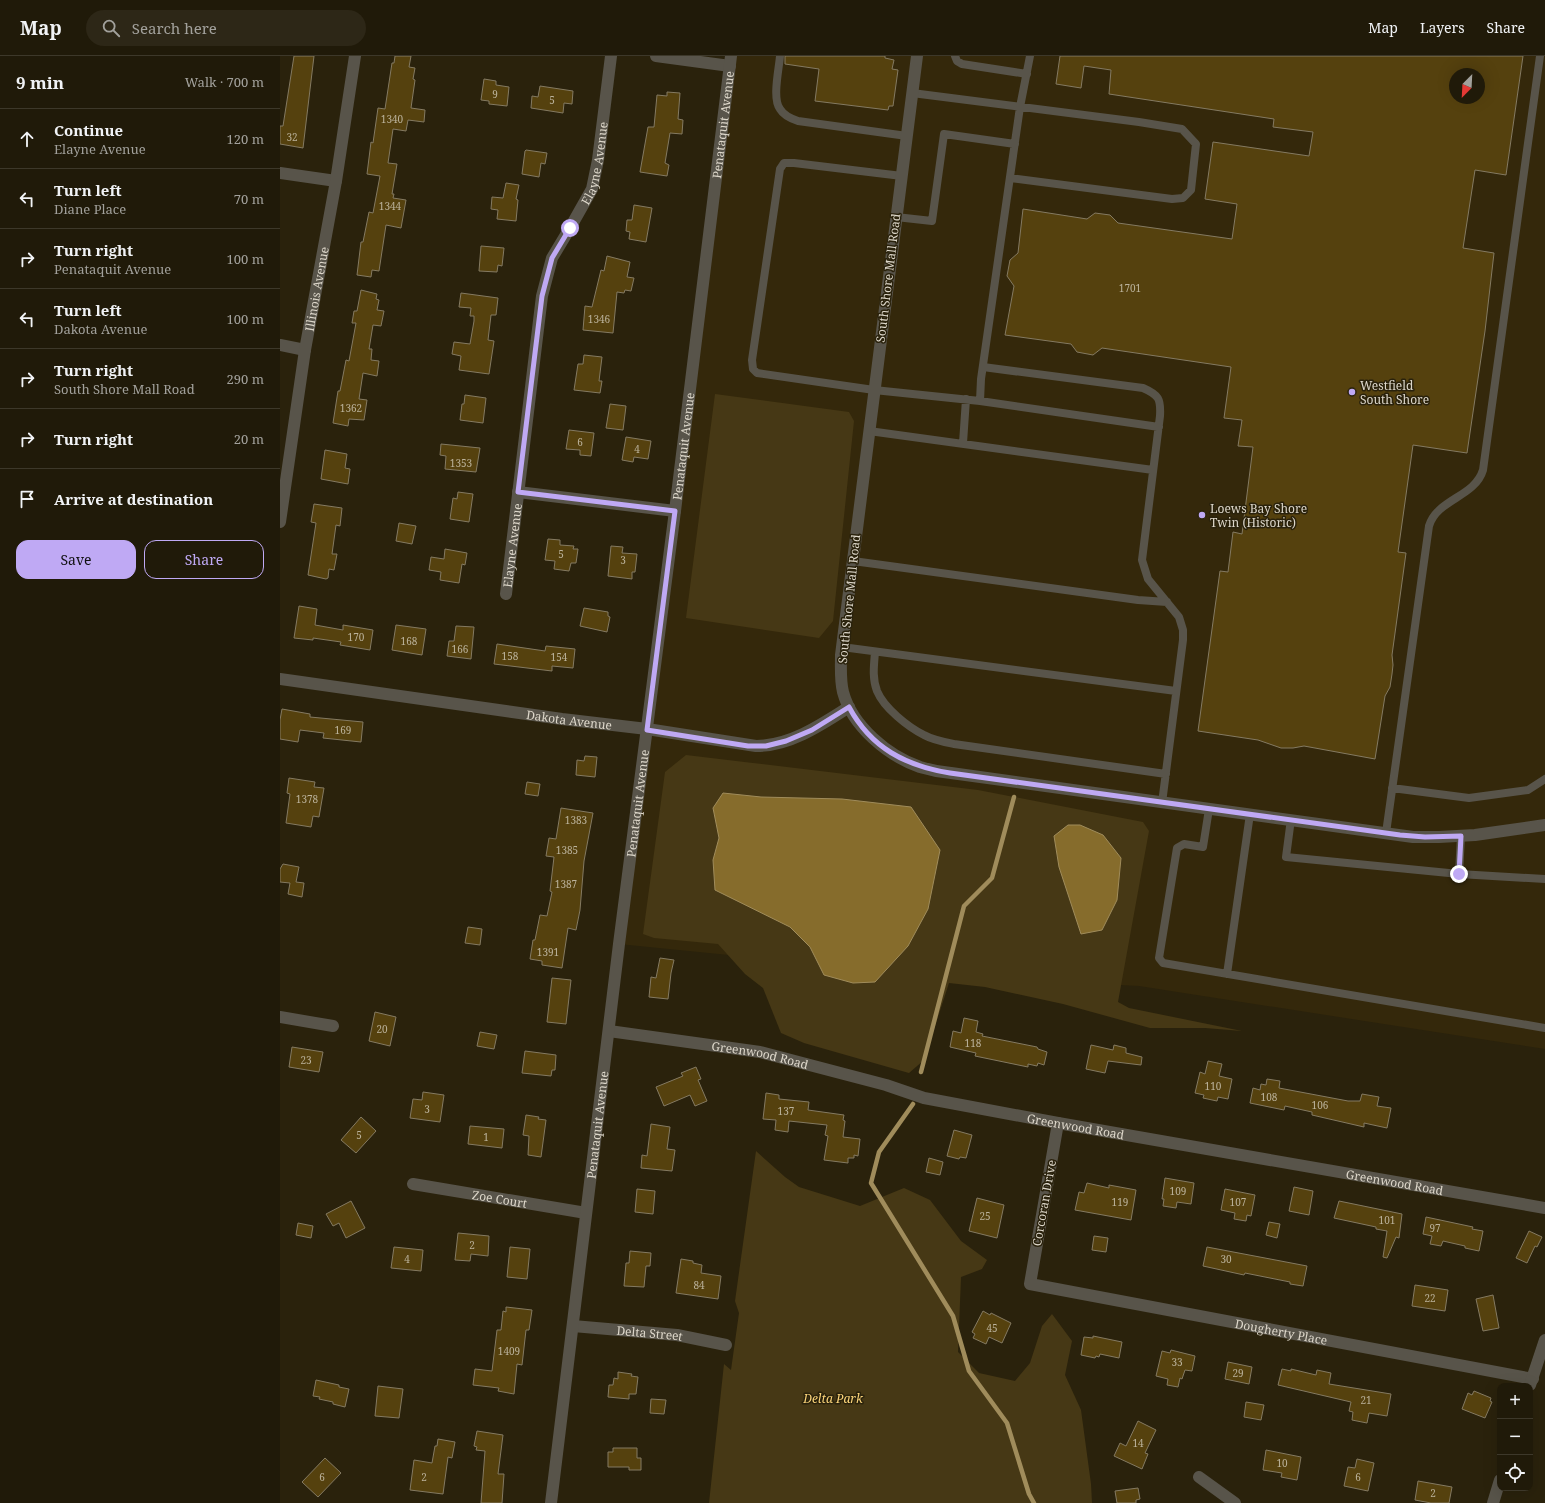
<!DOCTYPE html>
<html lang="en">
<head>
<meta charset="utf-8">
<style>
  body { margin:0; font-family:"Noto Serif",serif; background:#2d2717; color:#f1f3f6 }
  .controls { position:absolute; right:12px; bottom:12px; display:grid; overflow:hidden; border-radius:8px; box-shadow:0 4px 16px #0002 }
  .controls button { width:36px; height:36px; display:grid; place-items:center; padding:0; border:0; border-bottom:1px solid #3d382a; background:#201a09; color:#f1f3f6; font:20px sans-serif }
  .compass { position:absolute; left:1169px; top:12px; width:36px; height:36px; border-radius:50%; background:#201a09; box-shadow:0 4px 16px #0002; rotate:204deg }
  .stop { position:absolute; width:12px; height:12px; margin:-9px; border:3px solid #bfa9f4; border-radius:50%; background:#fff }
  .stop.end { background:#bfa9f4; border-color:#fff; box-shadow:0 1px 4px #0008 }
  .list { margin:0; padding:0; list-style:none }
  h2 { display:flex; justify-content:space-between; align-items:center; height:52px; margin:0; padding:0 16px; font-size:17px }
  h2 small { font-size:13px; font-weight:400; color:#a2a19c }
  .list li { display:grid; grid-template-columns:26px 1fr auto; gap:12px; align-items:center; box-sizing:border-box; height:60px; padding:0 16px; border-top:1px solid #3d382a }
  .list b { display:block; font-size:15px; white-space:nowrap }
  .list p { margin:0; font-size:13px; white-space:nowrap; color:#a2a19c }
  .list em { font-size:13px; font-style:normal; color:#a2a19c }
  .actions { display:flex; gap:8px; padding:12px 16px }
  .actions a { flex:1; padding:9px 0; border:1px solid #bfa9f4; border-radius:12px; text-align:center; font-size:14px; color:#bfa9f4 }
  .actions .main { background:#bfa9f4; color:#111 }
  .icon { flex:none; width:22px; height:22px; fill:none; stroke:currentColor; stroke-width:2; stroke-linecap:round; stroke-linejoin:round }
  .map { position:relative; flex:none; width:1265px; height:1447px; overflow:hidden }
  header { display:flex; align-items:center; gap:24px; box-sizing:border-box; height:56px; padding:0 20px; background:#201a09; border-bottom:1px solid #3d382a }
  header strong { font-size:19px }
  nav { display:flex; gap:22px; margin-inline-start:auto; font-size:14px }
  .search { width:280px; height:36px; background:#2d2717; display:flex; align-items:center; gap:10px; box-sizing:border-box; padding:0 14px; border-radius:22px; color:#a2a19c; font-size:15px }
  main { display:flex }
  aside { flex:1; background:#201a09 }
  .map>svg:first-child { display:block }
  .built { fill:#34280b; fill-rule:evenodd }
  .green { fill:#463815 }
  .water { fill:#866c2c; stroke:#a08c5b }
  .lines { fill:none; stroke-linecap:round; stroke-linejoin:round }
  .stream { stroke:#a08c5b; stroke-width:4.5 }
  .building { fill:#55410e; stroke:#847a62; fill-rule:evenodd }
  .lane { stroke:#58544a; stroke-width:8 }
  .street { stroke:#58544a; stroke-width:12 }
  .route { stroke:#bfa9f4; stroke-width:5 }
  .poi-dot { fill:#bfa9f4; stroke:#2a220c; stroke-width:1.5 }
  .labels { text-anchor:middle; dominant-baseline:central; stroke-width:3; stroke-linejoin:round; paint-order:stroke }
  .number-label { font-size:10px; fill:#bbb29b }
  .street-label { font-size:12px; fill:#ddd7ca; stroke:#2a220c }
  .poi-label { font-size:12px; fill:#ddd7ca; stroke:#2a220c; text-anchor:start }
  .park-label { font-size:12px; font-style:italic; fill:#fcd57a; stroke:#2a220c }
</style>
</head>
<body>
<header>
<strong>Map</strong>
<div class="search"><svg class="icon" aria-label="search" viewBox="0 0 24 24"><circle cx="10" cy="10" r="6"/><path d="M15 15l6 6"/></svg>Search here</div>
<nav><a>Map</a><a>Layers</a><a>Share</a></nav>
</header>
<main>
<aside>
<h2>9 min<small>Walk · 700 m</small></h2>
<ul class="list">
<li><svg class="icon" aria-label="ahead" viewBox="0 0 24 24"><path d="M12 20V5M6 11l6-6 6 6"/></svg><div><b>Continue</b><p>Elayne Avenue</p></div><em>120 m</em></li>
<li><svg class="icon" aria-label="left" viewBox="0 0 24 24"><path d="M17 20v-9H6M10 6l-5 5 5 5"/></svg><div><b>Turn left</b><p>Diane Place</p></div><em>70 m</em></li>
<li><svg class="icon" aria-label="right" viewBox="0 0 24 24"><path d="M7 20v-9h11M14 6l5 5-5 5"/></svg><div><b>Turn right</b><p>Penataquit Avenue</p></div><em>100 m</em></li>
<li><svg class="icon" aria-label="left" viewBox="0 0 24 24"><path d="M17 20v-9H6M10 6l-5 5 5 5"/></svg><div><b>Turn left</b><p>Dakota Avenue</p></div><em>100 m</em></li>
<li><svg class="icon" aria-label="right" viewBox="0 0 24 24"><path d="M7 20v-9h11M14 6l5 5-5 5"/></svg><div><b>Turn right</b><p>South Shore Mall Road</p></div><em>290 m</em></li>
<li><svg class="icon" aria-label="right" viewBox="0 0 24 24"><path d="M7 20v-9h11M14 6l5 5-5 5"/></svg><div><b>Turn right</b></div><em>20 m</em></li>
<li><svg class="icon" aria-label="arrive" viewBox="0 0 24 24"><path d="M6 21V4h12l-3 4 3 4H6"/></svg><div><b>Arrive at destination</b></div></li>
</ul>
<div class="actions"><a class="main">Save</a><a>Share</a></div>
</aside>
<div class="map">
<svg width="1265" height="1447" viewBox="0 0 1265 1447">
  <rect width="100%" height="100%" fill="#2a220c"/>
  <path class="built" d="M451 0H1265V993L859 930 647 919 339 888ZM1175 18H1199V42H1175Z"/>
  <path class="green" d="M435 338 569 356 574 365 553 565 539 582 406 562Z
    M406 699 698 734 863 766 869 775 838 946 849 952 962 975 925 972H870L783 948 705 931 669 927 644 1004 629 1017 524 987 501 977 483 932 465 918 438 888 374 882 363 878 385 716Z
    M476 1095 505 1121 519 1131 580 1150 624 1132 650 1144 681 1185 707 1204 702 1213 681 1221 678 1296 699 1317 735 1325 750 1307 762 1270 772 1258 792 1285 785 1319 801 1354 811 1428 812 1447H429L444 1308 451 1314 459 1257 455 1245Z"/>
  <path class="water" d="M443 737 481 741 562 743 631 751 660 794 648 853 628 890 595 926 573 927 544 919 530 891 510 871 435 834 433 804 439 782 433 752Z
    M788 769H800L823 779 841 802 837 844 822 874 801 878 779 811 774 780Z"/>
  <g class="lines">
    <path class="stream" d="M641 1016 684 850 712 822 734 741
      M633 1048 599 1096 591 1127 673 1260 689 1315 727 1367 749 1438 754 1447"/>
  </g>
  <path class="building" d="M14 0H34L23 92 0 88V70H3Z
    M115 0H131L129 11 135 12 133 23 135 24 131 52 145 54 144 66 128 64 126 75 113 73 108 107 117 108 112 138H114L113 142 126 144 121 172 106 169 99 215 92 214 91 221 77 219 81 186H83L89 156 93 157 100 120 87 118 91 86 93 87 98 52 105 53 112 7H114Z
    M505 0H605V2L614 4 612 13 618 14 613 50H609L608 54 535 45 539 13 505 8Z
    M780 0H1243L1226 119 1195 114 1183 192 1214 197 1205 275 1187 397 1133 389 1118 496 1126 497 1112 599 1113 609 1112 618 1110 631 1105 640 1095 703 1024 690 1013 692H1001L978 684 918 675 940 515 948 516 953 476 962 478 973 391 958 390 962 364 944 362 951 311 822 292 813 299 797 296 791 288 725 279 734 230 727 220 730 204 738 197 743 153 807 163 815 157 830 159 838 167 952 183 957 148 925 143 933 86 1029 100 1033 76 993 71 994 63 829 38 831 14 804 10 801 32 776 28ZM1175 18H1199V42H1175Z
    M204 23 216 25V29L229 31 227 50 209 48V45L201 44Z
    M260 30 293 35 292 48 284 47 283 57 251 52 252 40 258 41Z
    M387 36 400 37 398 63 403 64 402 78 390 77 385 107 389 109 387 120 360 116 368 71H374L377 39 387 40Z
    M246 94 267 97 265 108 261 107 259 121 242 118 245 95Z
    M226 127 239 129 236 143 238 144 236 165 217 163 218 154 211 153 212 141 223 142Z
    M354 149 372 152 366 186 349 183 350 176 346 175 347 164H352Z
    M201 190 224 192 222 210 218 209 217 216 199 215Z
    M327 200 350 206 347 221 354 222 351 235 345 234 344 237 337 236 333 277 303 274 305 250 312 251 321 214 324 215Z
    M81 234 97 238 96 243 99 244 97 254 104 255 101 270 93 269 89 293H92L91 304 99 305 97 320 83 317 79 343 87 344 84 364 69 363 68 370 53 367 58 335H60L66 304 69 305 76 267H72L74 255H77Z
    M181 237 218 242 216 259H211L208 284 214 285 209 318 179 314 181 300 172 298 174 286 190 288 194 265V260H190L191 252 179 251Z
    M304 299 322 301 319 325H322L320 337 294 334 298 308H303Z
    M185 339 206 342 203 367 180 364 182 348H184Z
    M330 348 346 350 343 374 326 372Z
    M289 374 314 377 311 400 300 399V394L286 393Z
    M346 381 371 385 368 403 354 401 353 406 342 404Z
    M161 388 200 392 196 416 165 413 166 400 160 399Z
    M45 394 67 398 65 412 70 413 68 428 41 423Z
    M178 436 193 438 189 466 170 463 173 442 177 443Z
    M34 448 62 452 60 470 56 469 52 498H57L54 514 49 513 48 522 46 523 28 519 36 467 31 466Z
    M119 467 136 470 132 488 116 485Z
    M268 483 280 484V489L294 490 293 493H298L296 507H291L289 515 274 513 275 505 265 504Z
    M331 490 343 491 342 497 357 498 355 516H352V523L328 520Z
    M165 493 187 497 185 509 182 508 179 527 160 524 161 516 149 514 151 501 164 503Z
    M19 550 37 553 35 569 63 574V569L93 574 90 594 60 589 61 586 33 582V584L14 582Z
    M304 552 328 556V560L330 561 327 576 300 570Z
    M116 569 146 573 142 599 112 594Z
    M176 570 194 571 191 603 167 600 169 585H174Z
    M217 588 265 595 266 590 295 593 293 612 272 610V615L214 608Z
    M2 653 30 658V661L83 666 81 686 43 682 44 677 20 674 18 686 0 683V664Z
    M305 700 317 701 315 721 296 719 297 704 304 705Z
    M9 722 35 726 34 731 44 732 39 761 33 760 31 771 6 767 10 738 7 737Z
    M247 726 260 728 258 740 245 738Z
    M281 752 313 757 304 805 300 854 296 874 288 872 282 912 262 909V905L250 903 253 884H255L260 859 267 860 272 836 270 835 274 801 266 800 269 782 276 783Z
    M3 808 19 811 16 826 24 827 22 841 8 838 10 827 0 826V813Z
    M188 871 202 873 200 889 185 887Z
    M380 902 394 904 391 917 388 943 369 941 371 921 376 922Z
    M272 922 291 924 286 968 267 966Z
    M95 956 116 961 110 990 89 985Z
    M684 962 698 965 696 976 703 978 702 980 757 991 758 993 767 996 764 1009 758 1007 757 1010 748 1008V1011L695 1000 696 997 670 991 673 975 681 977Z
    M200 976 217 979 214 993 197 990Z
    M811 989 833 994 834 989 846 992V997L862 1001 861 1009 828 1005 825 1017 806 1013Z
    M12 991 43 996 39 1016 9 1011Z
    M245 995 276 999 275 1014H272L271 1020 242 1017Z
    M928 1005 942 1008 939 1020 952 1023 948 1043 938 1041 937 1045 923 1042 924 1039 915 1037 920 1016 925 1018Z
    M416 1011 421 1023 418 1024 427 1045 415 1050 410 1039 384 1050 376 1031 403 1020 401 1017Z
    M987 1023 1000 1025 999 1032 1068 1045H1080L1082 1038 1099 1041 1097 1050 1111 1052 1107 1072 1084 1067V1071L1032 1059V1056L1005 1050 1004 1054 970 1047 973 1032 980 1034 981 1028 986 1029Z
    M143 1036 164 1039 160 1066 130 1062 133 1043 142 1044Z
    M486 1037 499 1039V1043L529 1046 528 1054 564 1059 563 1064 565 1065 563 1081 580 1083 578 1100 574 1099V1102H568V1107L544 1104 548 1080 545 1079 547 1069 509 1065 508 1076 495 1074 496 1064 483 1063Z
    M246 1059 259 1061 258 1063 266 1064 261 1101 248 1099 249 1080 243 1079Z
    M81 1061 96 1075 76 1097 61 1084Z
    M371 1068 390 1071 387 1093 395 1094 392 1115 361 1112 362 1099 367 1100Z
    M190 1070 224 1073 222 1092 188 1088Z
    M674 1074 692 1079 686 1102 680 1101 679 1103 667 1100Z
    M649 1102 663 1106 660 1119 646 1116Z
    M885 1122 914 1127 911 1148 897 1146 896 1152 883 1150 884 1143H882Z
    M807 1127 829 1132V1129L856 1134 851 1164 795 1154 799 1136 804 1137Z
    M1014 1131 1033 1135 1029 1159 1009 1155Z
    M357 1133 375 1135 373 1158 355 1156Z
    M945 1133 975 1139 971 1160 967 1159 966 1165 954 1163 955 1157 941 1154Z
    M697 1142 724 1149 717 1182 689 1175Z
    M71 1145 85 1172 66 1182 59 1167 53 1170 46 1158Z
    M1059 1145 1122 1158 1119 1182 1116 1181 1107 1202 1103 1201 1107 1175 1096 1173V1171L1054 1162Z
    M1146 1161 1193 1171 1192 1173 1203 1175 1199 1195 1185 1192V1190L1163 1185 1161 1190 1150 1188 1152 1180 1143 1178Z
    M989 1166 1000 1168 997 1182 986 1179Z
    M18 1167 33 1170 31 1182 16 1179Z
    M1249 1175 1262 1181 1257 1191 1255 1190 1247 1207 1236 1202Z
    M178 1177 209 1180 208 1200 191 1198 190 1205 175 1204Z
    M814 1180 828 1182 826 1196 812 1194Z
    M114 1191 143 1194 141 1215 111 1212Z
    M230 1191 250 1193 247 1223 227 1221Z
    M927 1191 1027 1210 1023 1230 1010 1228V1226L965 1217 964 1219 923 1210Z
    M350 1195 371 1197 370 1210H366L364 1231 344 1230 346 1207H349Z
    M401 1203 413 1205V1207L422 1209 421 1217 441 1220 438 1243 396 1237Z
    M1135 1229 1168 1234 1165 1255 1132 1250Z
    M1213 1239 1219 1272 1203 1275 1196 1243Z
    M226 1251 252 1254 249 1274H246L242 1309 237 1308 234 1338 218 1335 219 1332 193 1329 195 1313 212 1315 217 1274H221L223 1255 226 1256Z
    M703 1255 710 1259 711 1257 731 1267 722 1287 709 1281 706 1288 693 1282 695 1278 692 1276Z
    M813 1280 842 1286 839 1302 820 1298 819 1301 816 1300 815 1302 801 1299 804 1281 813 1282Z
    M891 1294 915 1300 912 1315 905 1314 902 1323 900 1322 898 1331 887 1329 888 1323 876 1320 882 1295 890 1297Z
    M948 1306 972 1311 969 1328 945 1323Z
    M1002 1313 1011 1315V1313L1036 1319 1037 1314 1051 1317 1049 1328 1111 1338 1107 1360 1089 1357 1087 1367 1072 1364 1073 1356 1069 1355 1071 1346 998 1329Z
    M338 1316 352 1318 351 1320 358 1321 356 1338H349V1343L328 1341 329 1329H333L334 1322 338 1323Z
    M36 1324 59 1329V1331L69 1333 65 1351 53 1348V1346L39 1343 40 1341 33 1340Z
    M98 1330 123 1333 119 1362 95 1360Z
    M1194 1335 1211 1342 1210 1345 1212 1346 1205 1362 1182 1353 1188 1337 1192 1339Z
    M371 1343 386 1344 384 1358 370 1357Z
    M966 1346 984 1349 981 1364 964 1361Z
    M858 1365 876 1374 865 1397 868 1398 862 1413 834 1400 840 1387 846 1390Z
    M197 1375 223 1379 218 1418H224L222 1447H201L205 1395 196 1394 197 1391 194 1390Z
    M158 1383 175 1386 172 1402 168 1401 163 1438 130 1434 134 1404 152 1407 155 1390H157Z
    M333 1392H357V1402H361V1414H349V1411H328V1396H333Z
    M986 1394 1021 1401 1017 1424 1001 1421 1002 1417 983 1414Z
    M45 1402 61 1417 38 1441 22 1426Z
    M1077 1403 1094 1407 1088 1435 1064 1430 1068 1411 1075 1412Z
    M1138 1425 1172 1431 1169 1447H1151L1135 1444Z
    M858 1432 860 1443 856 1444V1447H837L835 1435Z"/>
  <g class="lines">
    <path class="lane" d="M500 0C499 13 492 43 500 53 504 60 512 63 518 65L627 80
      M675 0 677 5 682 8 747 18
      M632 37 859 66 902 73 916 88 911 134 903 142 892 143 730 122
      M622 120 514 107H504L500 113 472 304 473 313 477 317 594 334 700 345 879 371
      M616 161 652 165 664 78 735 88
      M703 311 863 332C879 339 881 343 880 360L862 504 868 523 899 561 903 574V584L882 747
      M700 345 701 323 740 51 750 0
      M589 375 873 414
      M683 387 686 343
      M573 505 858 544 887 546
      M562 591 896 635
      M595 596C594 609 592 622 597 635 604 652 628 671 644 679 653 684 664 686 674 688L886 718
      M1112 732 1189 742 1248 734 1265 723
      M929 753 923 791 904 788 897 792 879 902 883 907 1265 972
      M1011 763 1006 801 1179 818
      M1106 777 1149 470C1157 443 1195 441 1203 414L1260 0
      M1181 780 1179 818 1265 823
      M947 918 970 758"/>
    <g class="street">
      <path d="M376 0 450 10"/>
      <path d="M637 0 561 599C561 611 560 624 563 636 572 670 608 700 640 711 650 714 660 716 671 717L1133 781H1159L1195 779 1265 769"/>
      <path d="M0 117 56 125"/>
      <path d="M0 289 25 294"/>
      <path d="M238 436 395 455"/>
      <path id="s1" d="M0 466 25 294 56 125 75 0"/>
      <path id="s2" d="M226 538 262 240 272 202 290 172 312 133 318 104 331 0"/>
      <path id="s3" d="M0 623 282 663 367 673 476 690C510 690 541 669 569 651"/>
      <path d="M0 961 53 970"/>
      <path id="s4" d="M329 975 480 996 606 1029 644 1042 778 1067 1265 1152"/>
      <path id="s5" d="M778 1067 750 1228 1253 1323"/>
      <path id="s6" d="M133 1128 306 1157"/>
      <path id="s7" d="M293 1270 397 1279 446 1289"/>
      <path d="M1250 1329 1265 1284"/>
      <path d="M919 1421 955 1447"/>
      <path id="s8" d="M271 1447 339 888 395 455 451 0"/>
      <path d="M1213 1447 1220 1424"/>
    </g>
  </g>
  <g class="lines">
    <path class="route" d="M290 172 272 202 262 240 238 436 395 455 367 674 468 690H486L506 685 532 674 569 651C591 692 626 710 670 717L1120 779 1145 781 1181 780 1179 818"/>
  </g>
  <g class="poi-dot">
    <circle cx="1072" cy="336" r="4"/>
    <circle cx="922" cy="459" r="4"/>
  </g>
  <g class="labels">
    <g class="number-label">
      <text x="215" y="38">9</text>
      <text x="272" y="44">5</text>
      <text x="112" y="63">1340</text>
      <text x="12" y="81">32</text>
      <text x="110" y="150">1344</text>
      <text x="850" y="232">1701</text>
      <text x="319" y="263">1346</text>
      <text x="71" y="352">1362</text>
      <text x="300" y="386">6</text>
      <text x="357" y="393">4</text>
      <text x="181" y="407">1353</text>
      <text x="281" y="498">5</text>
      <text x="343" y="504">3</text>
      <text x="76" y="581">170</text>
      <text x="129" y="585">168</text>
      <text x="180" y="593">166</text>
      <text x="230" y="600">158</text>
      <text x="279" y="601">154</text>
      <text x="63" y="674">169</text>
      <text x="27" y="743">1378</text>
      <text x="296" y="764">1383</text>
      <text x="287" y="794">1385</text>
      <text x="286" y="828">1387</text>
      <text x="268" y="896">1391</text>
      <text x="102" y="973">20</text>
      <text x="693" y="987">118</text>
      <text x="26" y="1004">23</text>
      <text x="933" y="1030">110</text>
      <text x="989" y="1041">108</text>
      <text x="1040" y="1049">106</text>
      <text x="147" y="1053">3</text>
      <text x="506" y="1055">137</text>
      <text x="79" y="1079">5</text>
      <text x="206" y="1081">1</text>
      <text x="898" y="1135">109</text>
      <text x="840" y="1146">119</text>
      <text x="958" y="1146">107</text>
      <text x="705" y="1160">25</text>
      <text x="1107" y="1164">101</text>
      <text x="1155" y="1172">97</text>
      <text x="192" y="1189">2</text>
      <text x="127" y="1203">4</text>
      <text x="946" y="1203">30</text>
      <text x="419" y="1229">84</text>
      <text x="1150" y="1242">22</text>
      <text x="712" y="1272">45</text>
      <text x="229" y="1295">1409</text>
      <text x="897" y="1306">33</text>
      <text x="958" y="1317">29</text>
      <text x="1086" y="1344">21</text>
      <text x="858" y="1387">14</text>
      <text x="1002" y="1407">10</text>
      <text x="42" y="1421">6</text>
      <text x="144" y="1421">2</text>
      <text x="1078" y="1421">6</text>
      <text x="1153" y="1437">2</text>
    </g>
    <g class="street-label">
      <text stroke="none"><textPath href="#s8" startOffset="1389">Penataquit Avenue</textPath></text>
      <text stroke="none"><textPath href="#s2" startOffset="445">Elayne Avenue</textPath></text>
      <text transform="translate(608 222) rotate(-83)">South Shore Mall Road</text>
      <text stroke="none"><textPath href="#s1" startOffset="236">Illinois Avenue</textPath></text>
      <text stroke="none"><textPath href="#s8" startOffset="1065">Penataquit Avenue</textPath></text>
      <text stroke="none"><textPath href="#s2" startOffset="49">Elayne Avenue</textPath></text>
      <text transform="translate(569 543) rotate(-84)">South Shore Mall Road</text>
      <text stroke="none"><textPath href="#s3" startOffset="292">Dakota Avenue</textPath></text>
      <text stroke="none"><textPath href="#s8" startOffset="705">Penataquit Avenue</textPath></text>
      <text stroke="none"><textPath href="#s4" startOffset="153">Greenwood Road</textPath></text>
      <text stroke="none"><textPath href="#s8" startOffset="381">Penataquit Avenue</textPath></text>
      <text stroke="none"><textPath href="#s4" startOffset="477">Greenwood Road</textPath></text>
      <text stroke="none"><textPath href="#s4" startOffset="801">Greenwood Road</textPath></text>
      <text stroke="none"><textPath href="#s6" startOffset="88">Zoe Court</textPath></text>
      <text transform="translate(764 1147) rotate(-80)">Corcoran Drive</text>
      <text stroke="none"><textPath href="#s5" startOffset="419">Dougherty Place</textPath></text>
      <text stroke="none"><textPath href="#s7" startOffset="77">Delta Street</textPath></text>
    </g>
    <g class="poi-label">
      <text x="1080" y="329">Westfield<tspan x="1080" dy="14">South Shore</tspan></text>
      <text x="930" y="452">Loews Bay Shore<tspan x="930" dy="14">Twin (Historic)</tspan></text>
    </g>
    <g class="park-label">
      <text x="553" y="1342">Delta Park</text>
    </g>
  </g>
</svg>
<div class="controls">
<button>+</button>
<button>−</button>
<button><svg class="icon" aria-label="locate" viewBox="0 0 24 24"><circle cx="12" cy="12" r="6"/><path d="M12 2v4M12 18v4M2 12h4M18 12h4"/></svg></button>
</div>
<svg class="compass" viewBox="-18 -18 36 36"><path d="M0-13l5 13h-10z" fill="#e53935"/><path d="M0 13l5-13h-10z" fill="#a2a19c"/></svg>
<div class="stop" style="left:290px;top:172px"></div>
<div class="stop end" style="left:1179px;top:818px"></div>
</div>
</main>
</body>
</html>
